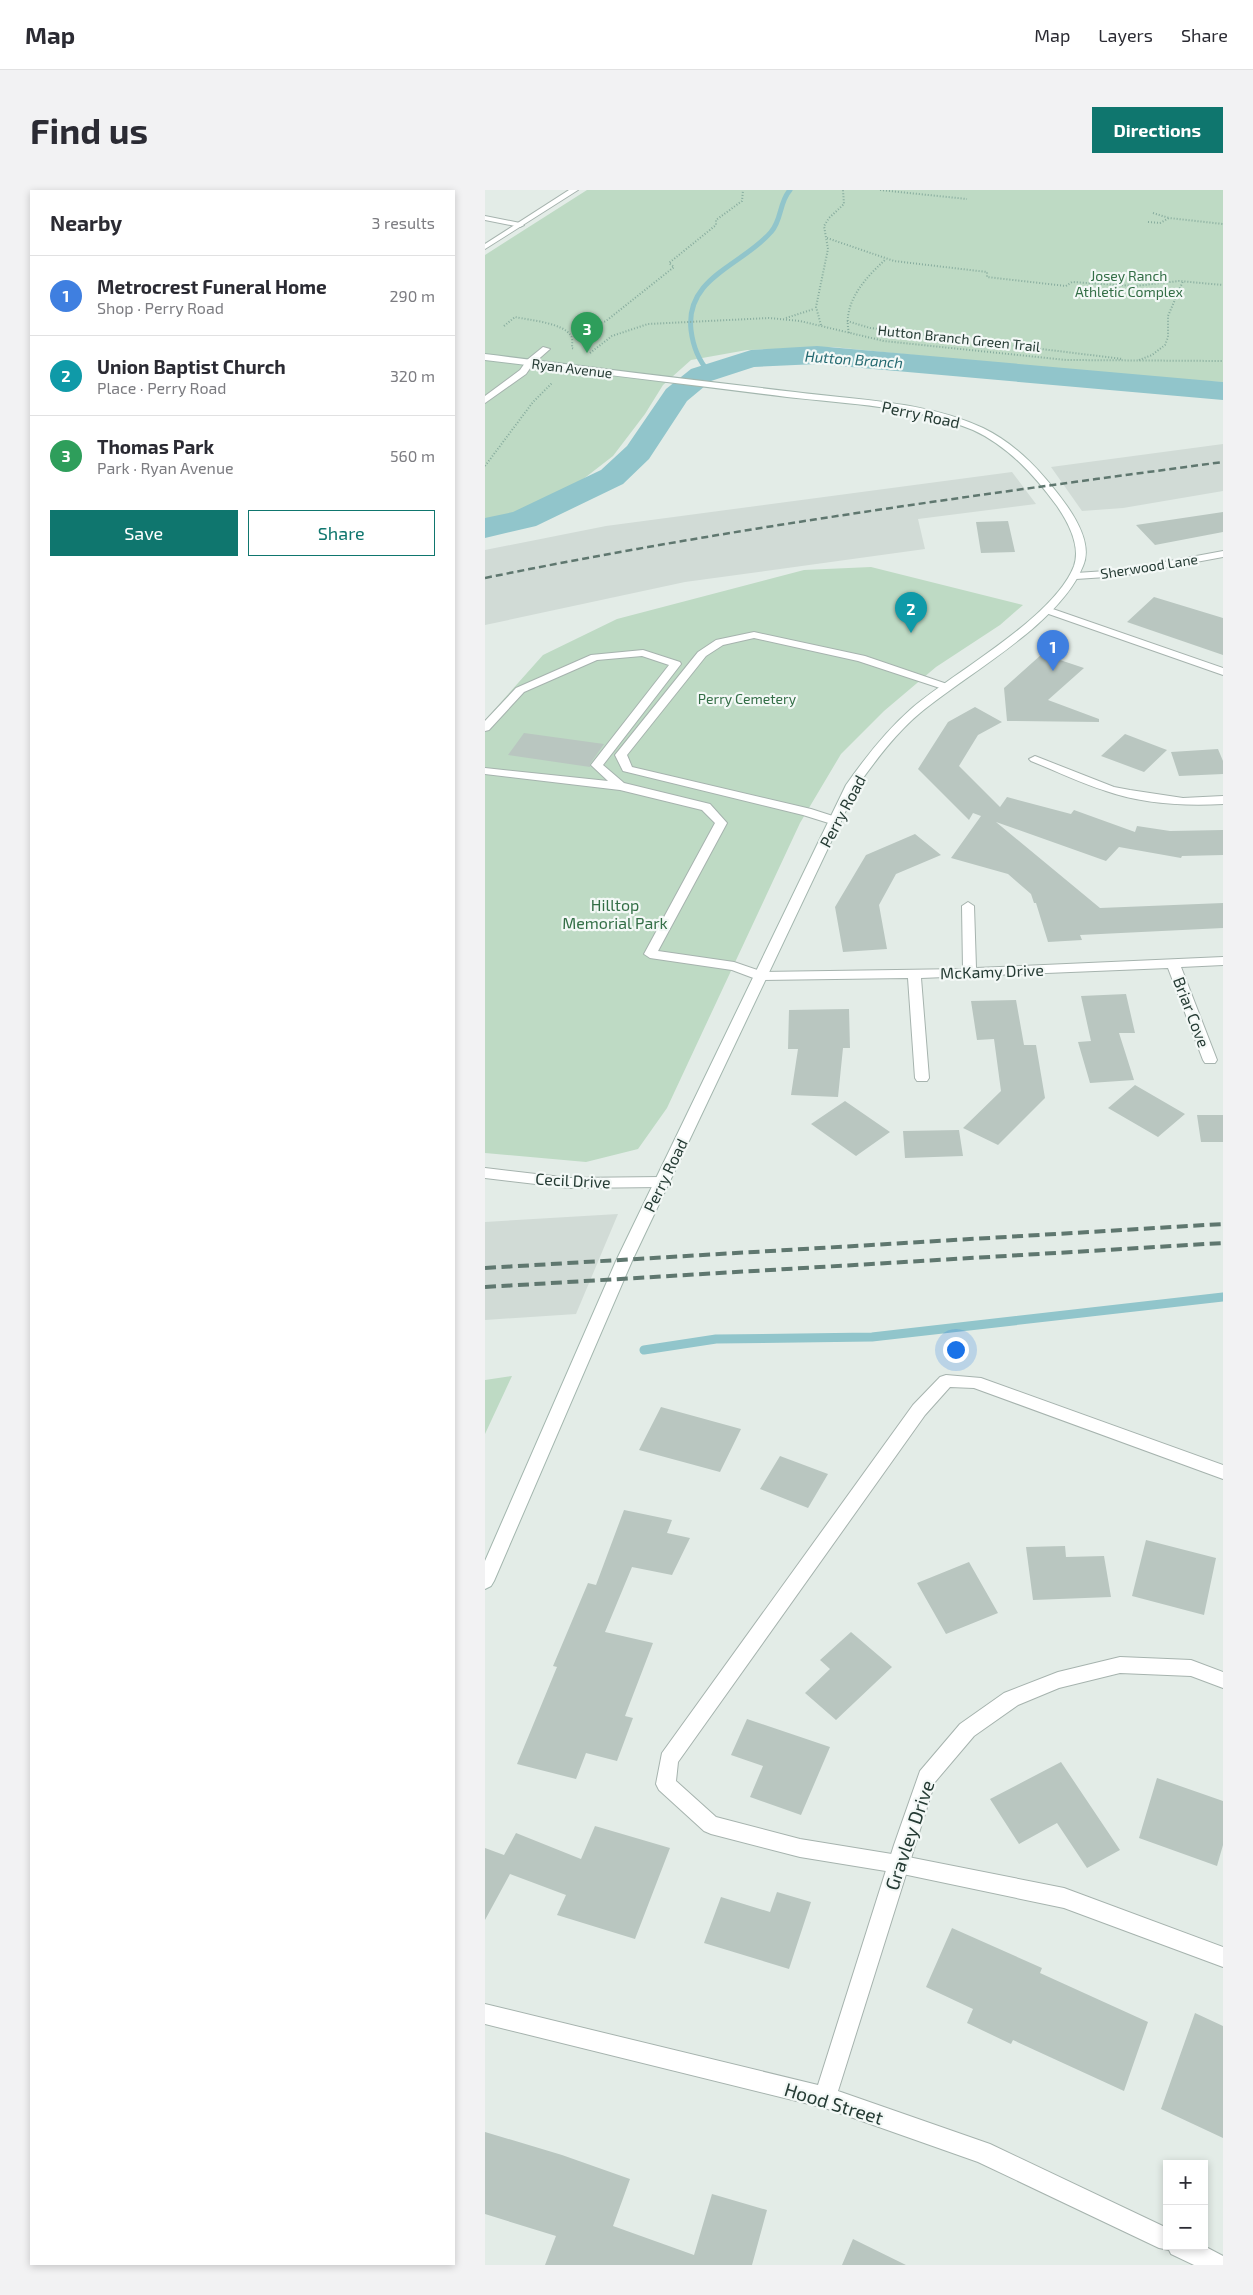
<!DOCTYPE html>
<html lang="en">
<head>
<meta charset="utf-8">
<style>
  body { margin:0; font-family:"Exo 2",sans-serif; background:#f2f2f3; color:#2b2b33 }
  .controls { position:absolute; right:15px; bottom:15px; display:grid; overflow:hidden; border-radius:0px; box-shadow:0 2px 8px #0003 }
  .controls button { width:45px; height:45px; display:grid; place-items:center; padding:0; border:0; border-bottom:1px solid #e1e1e2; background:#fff; color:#2b2b33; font:25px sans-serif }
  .you { position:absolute; left:470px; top:1159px; width:18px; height:18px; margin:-12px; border:4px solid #fff; border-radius:50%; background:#1a73e8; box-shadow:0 0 0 8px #1a73e833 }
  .badge { display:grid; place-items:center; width:32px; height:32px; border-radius:50%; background:#0f766e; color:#fff; font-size:16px; font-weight:700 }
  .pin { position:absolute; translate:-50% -41px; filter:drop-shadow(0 1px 2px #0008) }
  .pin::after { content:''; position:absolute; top:26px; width:18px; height:15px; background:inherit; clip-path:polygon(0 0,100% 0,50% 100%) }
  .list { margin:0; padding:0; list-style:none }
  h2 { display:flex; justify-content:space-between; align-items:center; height:65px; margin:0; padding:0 20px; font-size:21px }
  h2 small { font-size:16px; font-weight:400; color:#7c7c81 }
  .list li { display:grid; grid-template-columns:32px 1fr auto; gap:15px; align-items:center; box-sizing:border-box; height:80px; padding:0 20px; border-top:1px solid #e1e1e2 }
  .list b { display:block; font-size:19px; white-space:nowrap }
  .list p { margin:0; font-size:16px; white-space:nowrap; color:#7c7c81 }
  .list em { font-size:16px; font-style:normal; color:#7c7c81 }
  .actions { display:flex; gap:10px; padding:15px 20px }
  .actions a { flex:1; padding:11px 0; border:1px solid #0f766e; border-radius:0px; text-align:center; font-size:18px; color:#0f766e }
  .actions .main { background:#0f766e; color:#fff }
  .map { position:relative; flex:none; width:738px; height:2075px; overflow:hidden; border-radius:0px }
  header { display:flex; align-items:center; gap:30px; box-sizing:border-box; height:70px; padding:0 25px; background:#fff; border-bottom:1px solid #e1e1e2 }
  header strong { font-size:24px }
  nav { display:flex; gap:28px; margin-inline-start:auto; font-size:18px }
  .intro { display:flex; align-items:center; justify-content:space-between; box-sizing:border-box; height:120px; padding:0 30px }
  h1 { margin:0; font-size:35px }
  .button { padding:12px 22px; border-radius:0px; background:#0f766e; color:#fff; font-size:18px; font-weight:700 }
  main { display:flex; gap:30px; padding:0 30px }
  aside { flex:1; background:#fff; border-radius:0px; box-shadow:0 2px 8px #0003 }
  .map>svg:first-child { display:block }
  .built { fill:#d1dbd6 }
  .green { fill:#bedac4 }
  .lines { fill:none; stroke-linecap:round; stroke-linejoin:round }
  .stream-far1 { stroke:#91c5cb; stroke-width:5 }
  .stream { stroke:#91c5cb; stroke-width:9 }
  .river { fill:#91c5cb; fill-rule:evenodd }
  .building { fill:#b9c6c0 }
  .lane-casing { stroke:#a6b3ae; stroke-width:2 }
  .street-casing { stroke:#a6b3ae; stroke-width:2 }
  .secondary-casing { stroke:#a3b6ae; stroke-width:2 }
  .path { stroke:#87ac9e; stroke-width:2; stroke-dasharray:1 2; stroke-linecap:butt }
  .lane { fill:#fff; fill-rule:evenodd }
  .street { fill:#fff; fill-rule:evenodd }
  .secondary { fill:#fff; fill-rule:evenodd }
  .rail-far1 { stroke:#5f776f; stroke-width:2.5; stroke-dasharray:7 4; stroke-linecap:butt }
  .rail { stroke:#5f776f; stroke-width:4; stroke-dasharray:11 5.5; stroke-linecap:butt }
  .labels { text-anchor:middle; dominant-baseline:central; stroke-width:4.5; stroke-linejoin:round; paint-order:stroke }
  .far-park-label { font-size:14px; fill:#336e46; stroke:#f3f8f6 }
  .far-street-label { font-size:14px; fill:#253b34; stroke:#f3f8f6 }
  .far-water-label { font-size:15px; font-style:italic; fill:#246971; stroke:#f3f8f6 }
  .street-label { font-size:16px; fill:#253b34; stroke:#f3f8f6 }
  .park-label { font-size:16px; fill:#336e46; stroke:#f3f8f6 }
  .near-street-label { font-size:19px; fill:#253b34; stroke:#f3f8f6 }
</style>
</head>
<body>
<header>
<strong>Map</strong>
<nav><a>Map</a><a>Layers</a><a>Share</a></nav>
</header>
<div class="intro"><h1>Find us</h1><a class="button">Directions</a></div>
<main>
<aside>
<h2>Nearby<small>3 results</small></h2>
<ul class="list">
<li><span class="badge" style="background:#3f7fe0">1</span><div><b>Metrocrest Funeral Home</b><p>Shop · Perry Road</p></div><em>290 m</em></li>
<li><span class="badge" style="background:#0f9aa8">2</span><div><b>Union Baptist Church</b><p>Place · Perry Road</p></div><em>320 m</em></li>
<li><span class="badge" style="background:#2e9e5b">3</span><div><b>Thomas Park</b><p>Park · Ryan Avenue</p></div><em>560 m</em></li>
</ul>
<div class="actions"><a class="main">Save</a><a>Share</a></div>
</aside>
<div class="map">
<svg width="738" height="2075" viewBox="0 0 738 2075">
  <rect width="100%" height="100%" fill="#e3ece7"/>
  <path class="built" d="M738 254V301L638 318 597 321 566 277Z
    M527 282 551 314 433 329 440 359 200 392 0 435V360L121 336Z
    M133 1024 91 1124 0 1130V1032Z"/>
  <path class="green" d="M102 0H738V192L668 189 348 157 262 160 206 170 178 195 160 224 128 266 88 297 38 321 0 329V65Z
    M386 377 538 415 515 435 451 477 399 521 356 564 315 633 182 918 153 959 101 972 0 963V530L58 465 132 429 319 380Z
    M27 1186 0 1244V1190Z"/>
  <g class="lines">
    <path class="stream-far1" d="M224 182C213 170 208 156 206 140 200 87 258 75 286 42 297 30 294 12 305 0"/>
    <path class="stream" d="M159 1160 231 1149 387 1147 738 1107"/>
    <path class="river" d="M332 156 738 192V210L332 174 269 177 226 191 202 211 164 269 138 294 51 336 0 348V328L28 322 116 280 142 256 181 199 206 179 266 160Z"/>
  </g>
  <path class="building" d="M738 322V342L670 355 651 335Z
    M523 331 530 362 496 363 491 332Z
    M669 407 738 428V465L642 432Z
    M557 464 599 478 563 510 614 529V532L522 531 519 498Z
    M490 517 517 532 493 545 474 576 515 617 522 607 586 624 589 620 650 642 652 636 685 641 738 640V665L697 666 696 668 634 657 621 671 511 632 615 718 738 713V738L595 745 597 750 563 752 551 713H549L546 704 523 684 466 668 496 626 488 623 484 630 433 579 463 532Z
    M39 543 119 554 105 574V577L23 565Z
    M640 544 682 560 659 582 616 566Z
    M733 559 738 571V584L694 586 686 562Z
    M430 644 456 665 411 684 394 715 402 759 358 762 350 717 381 665Z
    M641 804 650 843H634L649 890 605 893 593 852 606 851 596 806Z
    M531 810 539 855H551L560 908 513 955 478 938 516 901 509 849 492 850 486 811Z
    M364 819 365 858H358L353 907 306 905 313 859H303L304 820Z
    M650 895 700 924 673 947 623 918Z
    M360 911 405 942 371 966 326 934Z
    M712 925H738V952H716Z
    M474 940 478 966 420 968 418 941Z
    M176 1217 256 1239 235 1282 154 1260Z
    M295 1266 343 1284 323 1318 275 1299Z
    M139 1320 187 1330 182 1343 205 1348 187 1385 147 1377 120 1442 168 1453 140 1526 148 1528 132 1571 101 1563 91 1589 32 1574 72 1477 68 1476 103 1393 111 1395Z
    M661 1350 731 1368 719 1425 647 1406Z
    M580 1356 581 1367 619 1366 626 1407 548 1410 541 1357Z
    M484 1372 513 1423 461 1444 432 1393Z
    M366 1442 407 1477 351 1530 320 1503 345 1479 335 1470Z
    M262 1529 345 1557 316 1625 265 1607 278 1576 246 1565Z
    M576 1572 635 1660 602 1678 572 1633 534 1654 505 1609Z
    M672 1588 738 1611V1655L732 1676 654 1648Z
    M110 1636 185 1658 150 1749 72 1725 81 1705 25 1684 0 1730V1658L19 1665 31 1643 96 1669Z
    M292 1702 326 1712 304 1779 219 1753 236 1707 285 1722Z
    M467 1738 557 1778 555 1783 663 1832 639 1901 528 1850 526 1854 482 1833 488 1819 441 1797Z
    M710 1823 738 1836V1948L676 1919Z
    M0 1942 77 1965 145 1989 128 2036 209 2065 227 2004 282 2020 267 2075H60L71 2046 0 2024Z
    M368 2049 421 2075H357Z"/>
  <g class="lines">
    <g class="lane-casing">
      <path id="lane" d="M0 26 35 33 39 35 35 37 0 30Z
        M58 157 65 159 48 174 41 184 0 213V206L35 180 42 170Z
        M562 417 738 478V485L558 422 557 420Z
        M269 442 380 466 465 495 467 497 461 500 373 471 269 448 238 455 221 466 142 565 147 577 326 619 354 628 356 631 354 634 350 635 318 625 138 581 130 565 213 462 231 450Z
        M158 460 195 472 196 474 118 575 139 593 225 614 242 633 173 761 249 772 281 783 283 786 281 789H271L247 780 165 768 159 764 230 633 217 620 135 600 0 584V578L123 591 106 575 184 475 157 466 112 470 39 502 4 540 0 541V531L31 498 106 465Z
        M461 1185 496 1188 738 1275V1289L489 1198 465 1197 440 1225 193 1572 191 1591 231 1627 315 1649 413 1665 579 1698 738 1757V1777L579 1718 413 1683 315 1667 226 1644 219 1641 174 1600 171 1594 177 1563 428 1215 455 1187Z"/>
    </g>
    <g class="street-casing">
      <path id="street" d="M84 0H93L0 59V54Z
        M738 361V367L636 386 591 389 586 386 591 383 636 380Z
        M550 566 629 597 645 600 698 608 738 606V614C699 616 658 614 621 601 595 593 571 581 546 571L544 569Z
        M483 712 489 716 491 778 738 767V775L696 777 732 870 730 873H720L718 870 683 778 436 788 444 888 442 891H432L430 888 423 788 276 790 269 786 276 782 478 779 477 716Z
        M0 978 85 988 177 987 182 988 184 992 182 996 177 997 85 998 0 988Z
        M635 1467 706 1470 738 1482V1498L706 1486 635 1483 574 1498 533 1515 489 1546 450 1592 353 1901 505 1954 682 2038V2056H719L738 2066V2075H709L686 2064 684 2060 674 2058 493 1972 340 1918 0 1834V1814L333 1895 409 1655 435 1581 475 1534 519 1503 573 1482Z"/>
    </g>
    <g class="secondary-casing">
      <path id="secondary" d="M0 164C103 177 207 190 310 202 371 210 441 211 498 238 533 255 559 284 582 316 593 332 607 356 598 376 575 434 483 483 435 523 411 543 391 570 373 595L147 1071 9 1391 6 1396 0 1399V1371L131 1071 361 595C380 568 401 541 426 519 469 482 569 428 589 376 596 356 583 332 572 316 549 285 523 256 488 240 430 216 363 214 302 207 201 194 101 182 0 170Z"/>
    </g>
    <path class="path" d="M395 0 482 9
      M668 23 684 28
      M663 32 675 33 684 28 738 34
      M342 48 409 71 502 82V87L581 96 587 92 650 96 694 91 738 95
      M301 128 329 119
      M362 131 385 138 638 169
      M95 134H105L108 138 100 141 89 140V136Z
      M336 135 331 117 343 59 339 36 344 28 359 14 358 0
      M19 136 30 127C44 130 79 133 86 146 88 149 87 154 87 158L89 159
      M108 136 121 131 189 77 184 73 231 35V30L257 11 258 0
      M364 143C357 113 380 88 401 69
      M105 163 127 146 163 134 284 128 315 131 399 151 581 170 738 171
      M654 170 667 165 680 155 683 147V126L698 91
      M0 276 48 212 67 193"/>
    <use href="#lane" class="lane"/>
    <use href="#street" class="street"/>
    <use href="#secondary" class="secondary"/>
    <path class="rail-far1" d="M0 388C244 338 491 305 738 272"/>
    <path class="rail" d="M0 1078 738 1034
      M0 1097 738 1053"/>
  </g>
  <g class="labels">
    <g class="far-park-label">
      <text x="644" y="85">Josey Ranch<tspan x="644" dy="16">Athletic Complex</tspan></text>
      <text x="262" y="508">Perry Cemetery</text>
    </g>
    <g class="far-street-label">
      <text transform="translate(474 148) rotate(6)">Hutton Branch Green Trail</text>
      <text transform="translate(87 178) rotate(7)">Ryan Avenue</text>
      <text transform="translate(664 376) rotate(-9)">Sherwood Lane</text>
    </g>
    <g class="far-water-label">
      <text transform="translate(369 169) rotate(4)">Hutton Branch</text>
    </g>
    <g class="street-label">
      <text transform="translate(436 224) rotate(12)">Perry Road</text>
      <text transform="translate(357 621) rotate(-62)">Perry Road</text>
      <text transform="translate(507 781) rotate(-2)">McKamy Drive</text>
      <text transform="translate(707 822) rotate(69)">Briar Cove</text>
      <text transform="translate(180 985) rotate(-64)">Perry Road</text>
      <text transform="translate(88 990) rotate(3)">Cecil Drive</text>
    </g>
    <g class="park-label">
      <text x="130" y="714">Hilltop<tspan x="130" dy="18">Memorial Park</tspan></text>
    </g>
    <g class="near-street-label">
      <text transform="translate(424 1645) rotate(-71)">Gravley Drive</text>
      <text transform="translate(349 1913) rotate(17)">Hood Street</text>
    </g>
  </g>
</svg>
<div class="controls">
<button>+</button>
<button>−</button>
</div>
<div class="you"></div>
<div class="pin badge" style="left:568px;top:481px;background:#3f7fe0">1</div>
<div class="pin badge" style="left:426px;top:443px;background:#0f9aa8">2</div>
<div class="pin badge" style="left:102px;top:163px;background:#2e9e5b">3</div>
</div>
</main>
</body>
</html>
